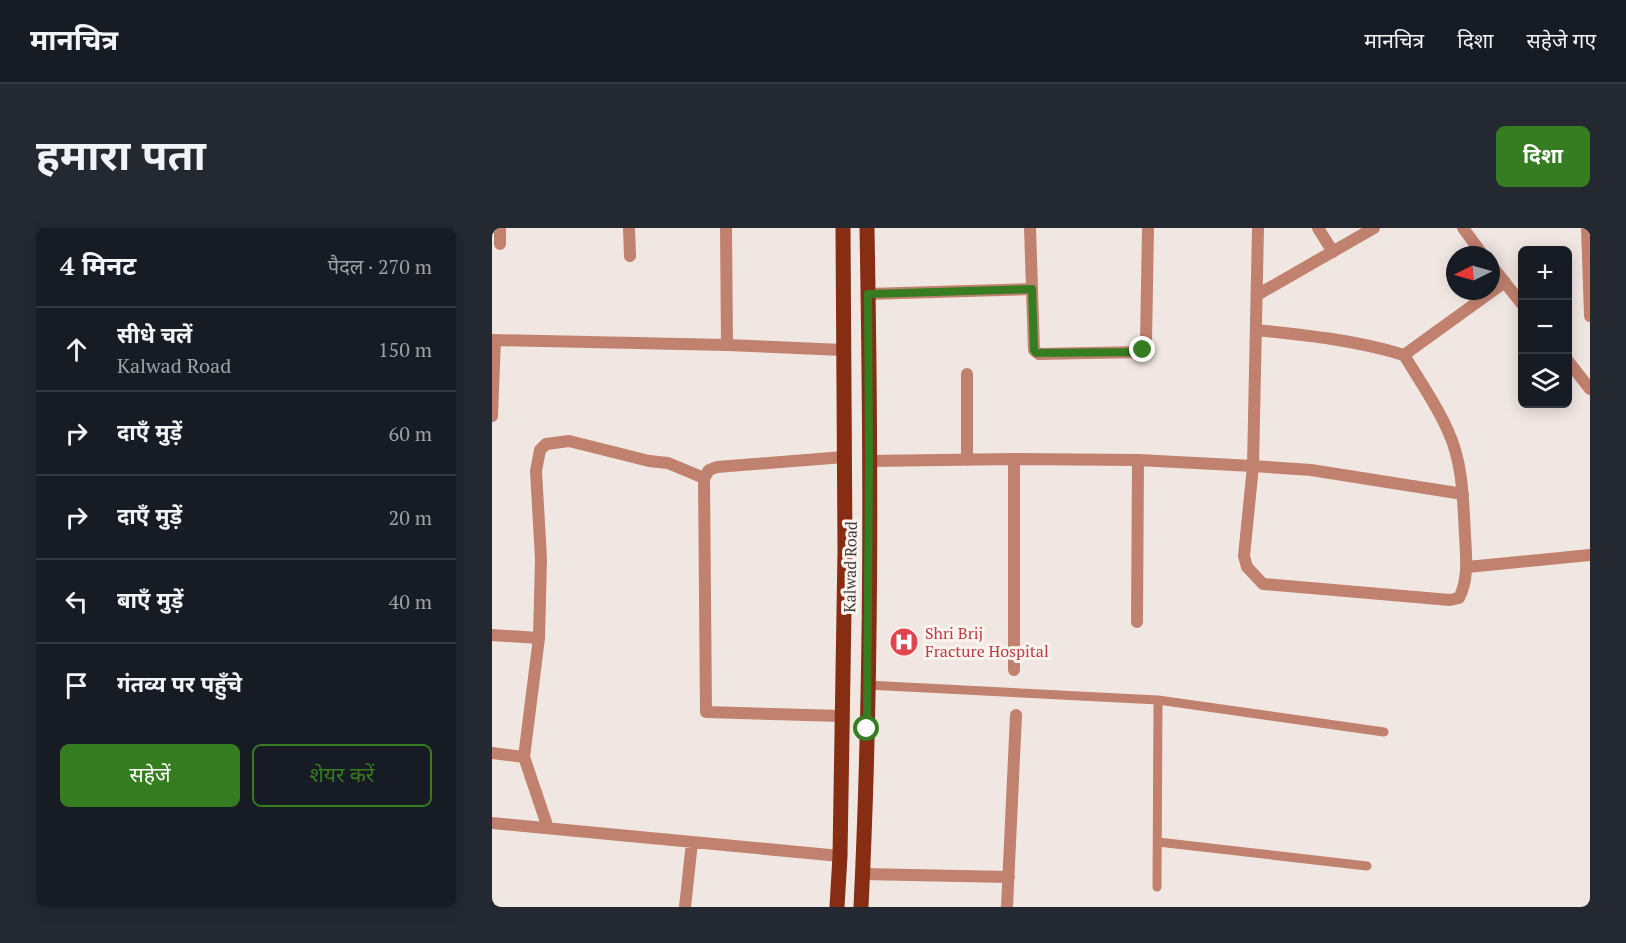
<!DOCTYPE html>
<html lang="hi">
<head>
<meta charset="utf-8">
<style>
  body { margin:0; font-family:"PT Serif","Noto Sans Devanagari",serif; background:#242831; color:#f1f3f6 }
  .controls { position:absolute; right:18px; top:18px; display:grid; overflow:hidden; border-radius:9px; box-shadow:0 3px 15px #0003 }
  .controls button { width:54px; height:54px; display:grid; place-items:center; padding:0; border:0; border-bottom:2px solid #363941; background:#171b24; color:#f1f3f6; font:30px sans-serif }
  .compass { position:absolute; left:954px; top:18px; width:54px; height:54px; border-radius:50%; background:#171b24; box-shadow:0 3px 15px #0003; rotate:265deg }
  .stop { position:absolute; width:18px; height:18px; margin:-14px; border:4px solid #367d22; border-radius:50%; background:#fff }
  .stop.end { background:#367d22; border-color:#fff; box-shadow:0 2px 6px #0008 }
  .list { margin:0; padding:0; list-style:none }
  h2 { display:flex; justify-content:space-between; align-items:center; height:78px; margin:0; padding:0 24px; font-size:26px }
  h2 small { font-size:20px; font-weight:400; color:#9ea1a6 }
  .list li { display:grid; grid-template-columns:39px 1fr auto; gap:18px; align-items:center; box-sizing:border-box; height:84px; padding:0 24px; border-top:2px solid #363941 }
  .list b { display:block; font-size:22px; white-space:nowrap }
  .list p { margin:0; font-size:20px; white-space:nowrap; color:#9ea1a6 }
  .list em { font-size:20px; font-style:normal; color:#9ea1a6 }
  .actions { display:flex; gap:12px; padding:18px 24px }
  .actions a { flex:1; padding:14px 0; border:2px solid #367d22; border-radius:9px; text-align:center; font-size:21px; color:#367d22 }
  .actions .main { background:#367d22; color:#fff }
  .icon { flex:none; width:33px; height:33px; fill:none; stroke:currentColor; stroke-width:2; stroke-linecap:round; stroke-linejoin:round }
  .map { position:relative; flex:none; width:1098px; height:679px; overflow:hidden; border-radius:9px }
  header { display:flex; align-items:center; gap:36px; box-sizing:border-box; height:84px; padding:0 30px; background:#171b24; border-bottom:2px solid #363941 }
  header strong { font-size:28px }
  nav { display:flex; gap:33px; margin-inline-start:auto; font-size:21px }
  .intro { display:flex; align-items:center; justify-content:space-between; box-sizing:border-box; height:144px; padding:0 36px }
  h1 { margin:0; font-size:42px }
  .button { padding:15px 27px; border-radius:9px; background:#367d22; color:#fff; font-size:21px; font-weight:700 }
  main { display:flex; gap:36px; padding:0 36px }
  aside { flex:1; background:#171b24; border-radius:9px; box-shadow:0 3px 15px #0003 }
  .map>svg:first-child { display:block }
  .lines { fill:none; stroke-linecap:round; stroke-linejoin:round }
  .service { stroke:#c1816f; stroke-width:9 }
  .minor { stroke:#c1816f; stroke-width:12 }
  .tertiary { stroke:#c1816f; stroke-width:12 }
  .primary { stroke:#862d13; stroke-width:15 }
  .route { stroke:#367d22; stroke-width:8 }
  .labels { text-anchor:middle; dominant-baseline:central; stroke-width:6; stroke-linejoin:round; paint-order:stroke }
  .street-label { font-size:16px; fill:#403c3a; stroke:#fef4ef }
  .health-label { font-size:16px; fill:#be3a42; stroke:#fef4ef; text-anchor:start }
</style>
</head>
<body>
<header>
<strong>मानचित्र</strong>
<nav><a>मानचित्र</a><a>दिशा</a><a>सहेजे गए</a></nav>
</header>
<div class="intro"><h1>हमारा पता</h1><a class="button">दिशा</a></div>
<main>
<aside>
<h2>4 मिनट<small>पैदल · 270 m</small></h2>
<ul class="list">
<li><svg class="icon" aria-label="ahead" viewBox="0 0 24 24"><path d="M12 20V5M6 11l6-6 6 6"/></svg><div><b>सीधे चलें</b><p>Kalwad Road</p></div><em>150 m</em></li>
<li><svg class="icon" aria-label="right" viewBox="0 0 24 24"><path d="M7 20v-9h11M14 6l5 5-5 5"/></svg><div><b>दाएँ मुड़ें</b></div><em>60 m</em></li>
<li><svg class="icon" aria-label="right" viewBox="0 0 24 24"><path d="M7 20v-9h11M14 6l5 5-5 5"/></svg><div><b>दाएँ मुड़ें</b></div><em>20 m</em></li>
<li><svg class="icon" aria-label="left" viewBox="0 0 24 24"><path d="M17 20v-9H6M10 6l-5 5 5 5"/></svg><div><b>बाएँ मुड़ें</b></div><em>40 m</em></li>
<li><svg class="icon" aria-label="arrive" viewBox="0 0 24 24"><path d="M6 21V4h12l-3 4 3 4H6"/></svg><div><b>गंतव्य पर पहुँचे</b></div></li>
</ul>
<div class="actions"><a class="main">सहेजें</a><a>शेयर करें</a></div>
</aside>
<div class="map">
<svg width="1098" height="679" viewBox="0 0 1098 679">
  <rect width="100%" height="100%" fill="#f1e7e2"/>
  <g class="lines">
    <path class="service" d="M375 457 666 472 892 504
      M666 614 875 638
      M665 659 666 472"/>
    <path class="minor" d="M8 0V16
      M137 0 138 28
      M234 0 235 117
      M538 0 542 122 547 126 648 124 654 119V114L656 0
      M826 0 841 24
      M971 0 991 27
      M999 37 1030 76
      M376 66 540 61
      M765 67 882 0
      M764 102C813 107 864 112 912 127 927 152 945 177 956 203 971 235 971 272 973 307 974 328 977 351 967 370L958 372 771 356 755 339 752 328 761 238 766 0
      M0 112 235 117 351 122
      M912 127 1013 54
      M1076 133 1098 161
      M0 188 3 112
      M522 231V442
      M475 232V146
      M377 233 522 231 646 232 761 238 819 242 971 266
      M975 339 1098 327
      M645 394 646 232
      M0 407 47 410
      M350 488 214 484 212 250 217 242 225 239 352 229
      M0 525 32 529
      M0 595 348 628
      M56 600 32 529 47 410 49 331 44 243 48 222 54 216 77 213 157 233 176 235 212 250
      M370 646 517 649
      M193 679 200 614
      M515 679 524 487"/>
    <path class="tertiary" d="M1095 0 1098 88"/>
    <path class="primary" d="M345 679 348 628 353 322 351 0
      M369 679C380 453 379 226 375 0"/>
  </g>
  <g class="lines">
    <path class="route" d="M375 501 377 233 376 66 540 61 542 122 544 125 648 124 651 122"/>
  </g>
  <defs>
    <g id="hospital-disc" transform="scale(1.5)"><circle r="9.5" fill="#e0444e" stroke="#fef4ef"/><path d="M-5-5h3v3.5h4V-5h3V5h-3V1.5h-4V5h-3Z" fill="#fff"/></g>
  </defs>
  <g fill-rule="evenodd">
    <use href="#hospital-disc" x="412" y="414"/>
  </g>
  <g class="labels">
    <g class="street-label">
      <text transform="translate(358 339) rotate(-89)">Kalwad Road</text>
    </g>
    <g class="health-label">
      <text x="433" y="405">Shri Brij<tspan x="433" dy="18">Fracture Hospital</tspan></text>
    </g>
  </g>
</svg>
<div class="controls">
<button>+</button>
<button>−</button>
<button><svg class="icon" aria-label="layers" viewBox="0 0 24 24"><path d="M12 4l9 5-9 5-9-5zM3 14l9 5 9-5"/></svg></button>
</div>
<svg class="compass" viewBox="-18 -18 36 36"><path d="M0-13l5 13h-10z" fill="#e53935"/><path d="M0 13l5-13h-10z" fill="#9ea1a6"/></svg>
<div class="stop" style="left:375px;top:501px"></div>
<div class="stop end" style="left:651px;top:122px"></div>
</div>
</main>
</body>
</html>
